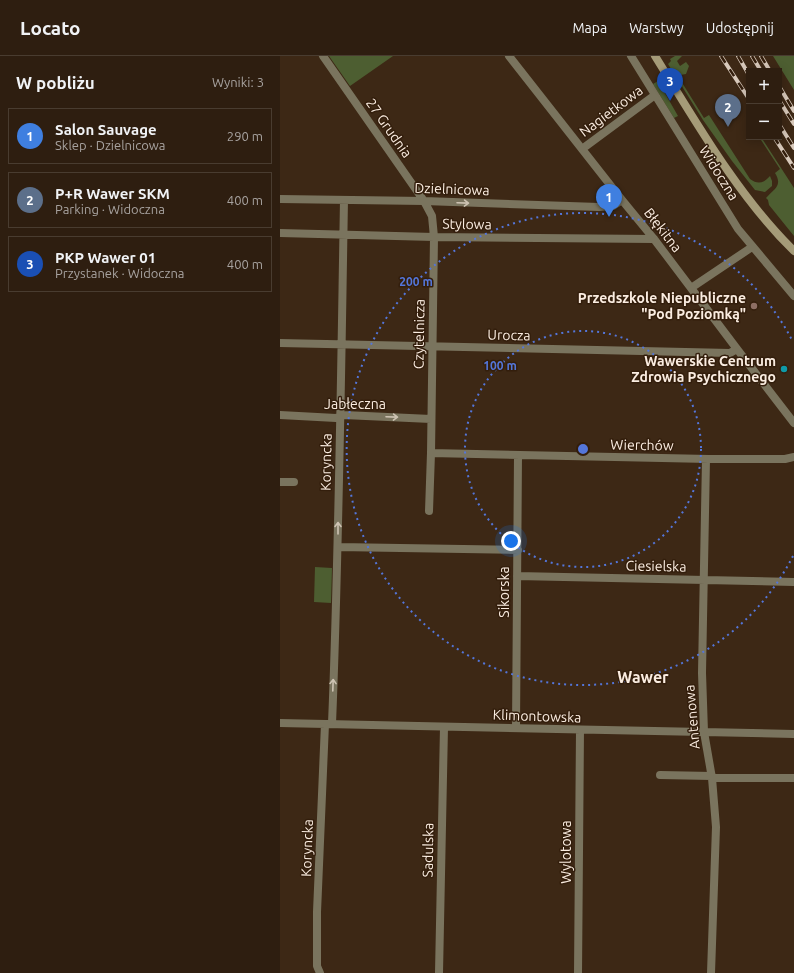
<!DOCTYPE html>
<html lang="pl">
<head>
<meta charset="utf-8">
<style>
  body { margin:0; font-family:Ubuntu,sans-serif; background:#3a2b1e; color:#f1f3f6 }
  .controls { position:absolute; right:12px; top:12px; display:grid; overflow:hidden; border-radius:0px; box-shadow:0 2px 10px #0003 }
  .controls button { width:36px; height:36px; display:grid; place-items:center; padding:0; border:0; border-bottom:1px solid #493c30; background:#2e1e10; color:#f1f3f6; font:20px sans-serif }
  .you { position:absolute; left:231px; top:485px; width:14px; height:14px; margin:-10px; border:3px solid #fff; border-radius:50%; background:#1a73e8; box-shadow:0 0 0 6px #1a73e833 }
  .badge { display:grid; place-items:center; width:26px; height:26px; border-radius:50%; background:#90b8fd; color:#fff; font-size:13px; font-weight:700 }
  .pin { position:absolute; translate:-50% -33px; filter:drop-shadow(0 1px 2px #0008) }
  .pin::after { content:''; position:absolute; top:21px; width:14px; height:12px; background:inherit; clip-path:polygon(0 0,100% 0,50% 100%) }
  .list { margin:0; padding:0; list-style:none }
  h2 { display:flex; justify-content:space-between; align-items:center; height:52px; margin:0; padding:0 16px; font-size:17px }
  h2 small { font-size:13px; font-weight:400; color:#a7a29f }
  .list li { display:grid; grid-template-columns:26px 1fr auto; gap:12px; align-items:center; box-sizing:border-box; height:56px; margin:0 8px 8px; padding:0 8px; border:1px solid #493c30; border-radius:0px }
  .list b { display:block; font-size:15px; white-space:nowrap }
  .list p { margin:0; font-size:13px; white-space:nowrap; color:#a7a29f }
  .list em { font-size:13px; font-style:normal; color:#a7a29f }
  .map { position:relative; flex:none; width:514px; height:917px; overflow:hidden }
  header { display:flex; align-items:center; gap:24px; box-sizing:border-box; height:56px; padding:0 20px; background:#2e1e10; border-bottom:1px solid #493c30 }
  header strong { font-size:19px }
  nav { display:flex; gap:22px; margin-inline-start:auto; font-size:14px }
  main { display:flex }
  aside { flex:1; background:#2e1e10 }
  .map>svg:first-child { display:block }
  .green { fill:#4d5e31 }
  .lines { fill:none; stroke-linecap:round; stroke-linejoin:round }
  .street { stroke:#7a745e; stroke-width:8 }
  .secondary { stroke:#a59b78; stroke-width:8 }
  .rail-casing { stroke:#d8c9bb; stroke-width:4 }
  .rail { stroke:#331e0c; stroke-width:2.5; stroke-dasharray:8; stroke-linecap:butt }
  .oneway { stroke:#cec3b3 }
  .ring { fill:none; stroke:#5476da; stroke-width:2; stroke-dasharray:2 4 }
  .education-dot { fill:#8d6e63; stroke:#331e0c; stroke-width:1.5 }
  .culture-dot { fill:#0f9aa8; stroke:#331e0c; stroke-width:1.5 }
  .labels { text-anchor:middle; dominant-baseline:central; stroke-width:3; stroke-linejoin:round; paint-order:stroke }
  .street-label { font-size:14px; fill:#fbede1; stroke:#331e0c }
  .poi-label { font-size:14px; font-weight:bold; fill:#fbede1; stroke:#331e0c; text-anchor:end }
  .quarter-label { font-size:16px; font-weight:bold; fill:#fbede1; stroke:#331e0c }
  .centre { fill:#5476da; stroke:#331e0c; stroke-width:2 }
  .ring-label { font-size:12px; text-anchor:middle; font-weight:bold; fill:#5476da; stroke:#331e0c; stroke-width:3; stroke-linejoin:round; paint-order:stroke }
</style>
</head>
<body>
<header>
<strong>Locato</strong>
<nav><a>Mapa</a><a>Warstwy</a><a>Udostępnij</a></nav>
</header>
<main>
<aside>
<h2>W pobliżu<small>Wyniki: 3</small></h2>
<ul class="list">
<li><span class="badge" style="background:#3f7fe0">1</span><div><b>Salon Sauvage</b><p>Sklep · Dzielnicowa</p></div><em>290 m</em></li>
<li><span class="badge" style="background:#5c6f8a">2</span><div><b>P+R Wawer SKM</b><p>Parking · Widoczna</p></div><em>400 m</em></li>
<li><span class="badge" style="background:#1a4fb4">3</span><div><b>PKP Wawer 01</b><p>Przystanek · Widoczna</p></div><em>400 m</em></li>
</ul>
</aside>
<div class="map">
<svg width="514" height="917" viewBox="0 0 514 917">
  <rect width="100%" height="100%" fill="#3d2815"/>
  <path class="green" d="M49 0H113L70 30Z
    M395 0H402L397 5 400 10 406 6 409 10 406 18 400 19V25H401L424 62 429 59 470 123C478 129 484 127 490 120L492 125V130L485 136 475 134 452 105 423 64 388 8 391 5 390 3Z
    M493 0H514V34Z
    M378 25 398 60 394 62 373 28Z
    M479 81H481L514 132V180L489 149 488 144 486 142C494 133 503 130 495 117L500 113Z
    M35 511 52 512 51 547 34 546Z"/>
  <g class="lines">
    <path class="street" d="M43 0 144 145 152 160 154 181 151 397 429 403H505L514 401
      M229 0 342 144 374 183 457 293 514 367
      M351 0 458 173 514 240
      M302 93 375 39
      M0 143 144 145 319 151 333 150 342 144
      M0 177 154 181 374 183
      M411 232 472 191
      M0 287 450 297 457 293
      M0 359 56 362 64 359 151 363
      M426 403 422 617 424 676 432 722 436 771 431 917
      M0 426H14
      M149 455 151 397
      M58 491 238 494
      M237 520 514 526
      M0 667 514 678
      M52 668C59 494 61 319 64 144
      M236 672 238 399
      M380 719 432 720
      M432 722H514
      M40 917 37 910V856L45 668
      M159 917 164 671
      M298 917 300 674"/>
    <path class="secondary" d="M375 0C416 66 458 140 514 195"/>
    <g class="rail-casing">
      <path id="rail" d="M441 0 469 43
        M458 0 469 19
        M472 0 481 15
        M481 0 490 15
        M499 30 514 55
        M499 44 514 68
        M499 68 514 92
        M494 81 514 112"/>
    </g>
    <use href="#rail" class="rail"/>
  </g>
  <defs><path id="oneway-shaft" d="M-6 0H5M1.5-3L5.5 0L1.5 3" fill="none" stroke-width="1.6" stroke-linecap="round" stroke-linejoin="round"/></defs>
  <g class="oneway">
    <use href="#oneway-shaft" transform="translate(183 147) rotate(2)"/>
    <use href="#oneway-shaft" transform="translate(112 361) rotate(2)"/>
    <use href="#oneway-shaft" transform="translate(58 472) rotate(-90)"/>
    <use href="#oneway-shaft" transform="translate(53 629) rotate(-88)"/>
  </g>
  <g class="ring">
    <circle cx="303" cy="393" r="118"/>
    <path d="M513 500A236 236 0 1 1 513 286"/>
  </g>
  <circle class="education-dot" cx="474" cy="250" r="4"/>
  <circle class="culture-dot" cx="504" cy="313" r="4"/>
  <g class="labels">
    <g class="street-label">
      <text transform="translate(331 55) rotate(-37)">Nagietkowa</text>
      <text transform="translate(109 72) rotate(55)">27 Grudnia</text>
      <text transform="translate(439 117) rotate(58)">Widoczna</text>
      <text transform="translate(172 133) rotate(2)">Dzielnicowa</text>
      <text transform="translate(187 168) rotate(1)">Stylowa</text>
      <text transform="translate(383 174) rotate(52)">Błękitna</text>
      <text transform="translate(139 278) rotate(-89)">Czytelnicza</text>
      <text transform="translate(229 279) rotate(1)">Urocza</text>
      <text x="75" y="348">Jabłeczna</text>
      <text transform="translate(362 389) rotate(1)">Wierchów</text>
      <text transform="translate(46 406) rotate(-89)">Koryncka</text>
      <text transform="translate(376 510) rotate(1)">Ciesielska</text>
      <text transform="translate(224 536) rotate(-90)">Sikorska</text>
      <text transform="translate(257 660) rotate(2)">Klimontowska</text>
      <text transform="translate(412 661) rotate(-95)">Antenowa</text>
      <text transform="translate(27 792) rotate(-88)">Koryncka</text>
      <text transform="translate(148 794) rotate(-89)">Sadulska</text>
      <text transform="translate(286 796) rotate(-90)">Wylotowa</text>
    </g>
    <g class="poi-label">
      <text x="466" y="242">Przedszkole Niepubliczne<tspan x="466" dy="16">"Pod Poziomką"</tspan></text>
      <text x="496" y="305">Wawerskie Centrum<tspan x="496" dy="16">Zdrowia Psychicznego</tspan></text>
    </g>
    <g class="quarter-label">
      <text x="363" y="621">Wawer</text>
    </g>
  </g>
  <circle cx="303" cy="393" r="6" class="centre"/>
  <g class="ring-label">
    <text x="136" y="230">200 m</text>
    <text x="220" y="314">100 m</text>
  </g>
</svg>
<div class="controls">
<button>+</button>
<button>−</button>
</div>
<div class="you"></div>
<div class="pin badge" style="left:329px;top:161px;background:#3f7fe0">1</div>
<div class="pin badge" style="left:448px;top:71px;background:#5c6f8a">2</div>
<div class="pin badge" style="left:390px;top:45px;background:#1a4fb4">3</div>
</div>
</main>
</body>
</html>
